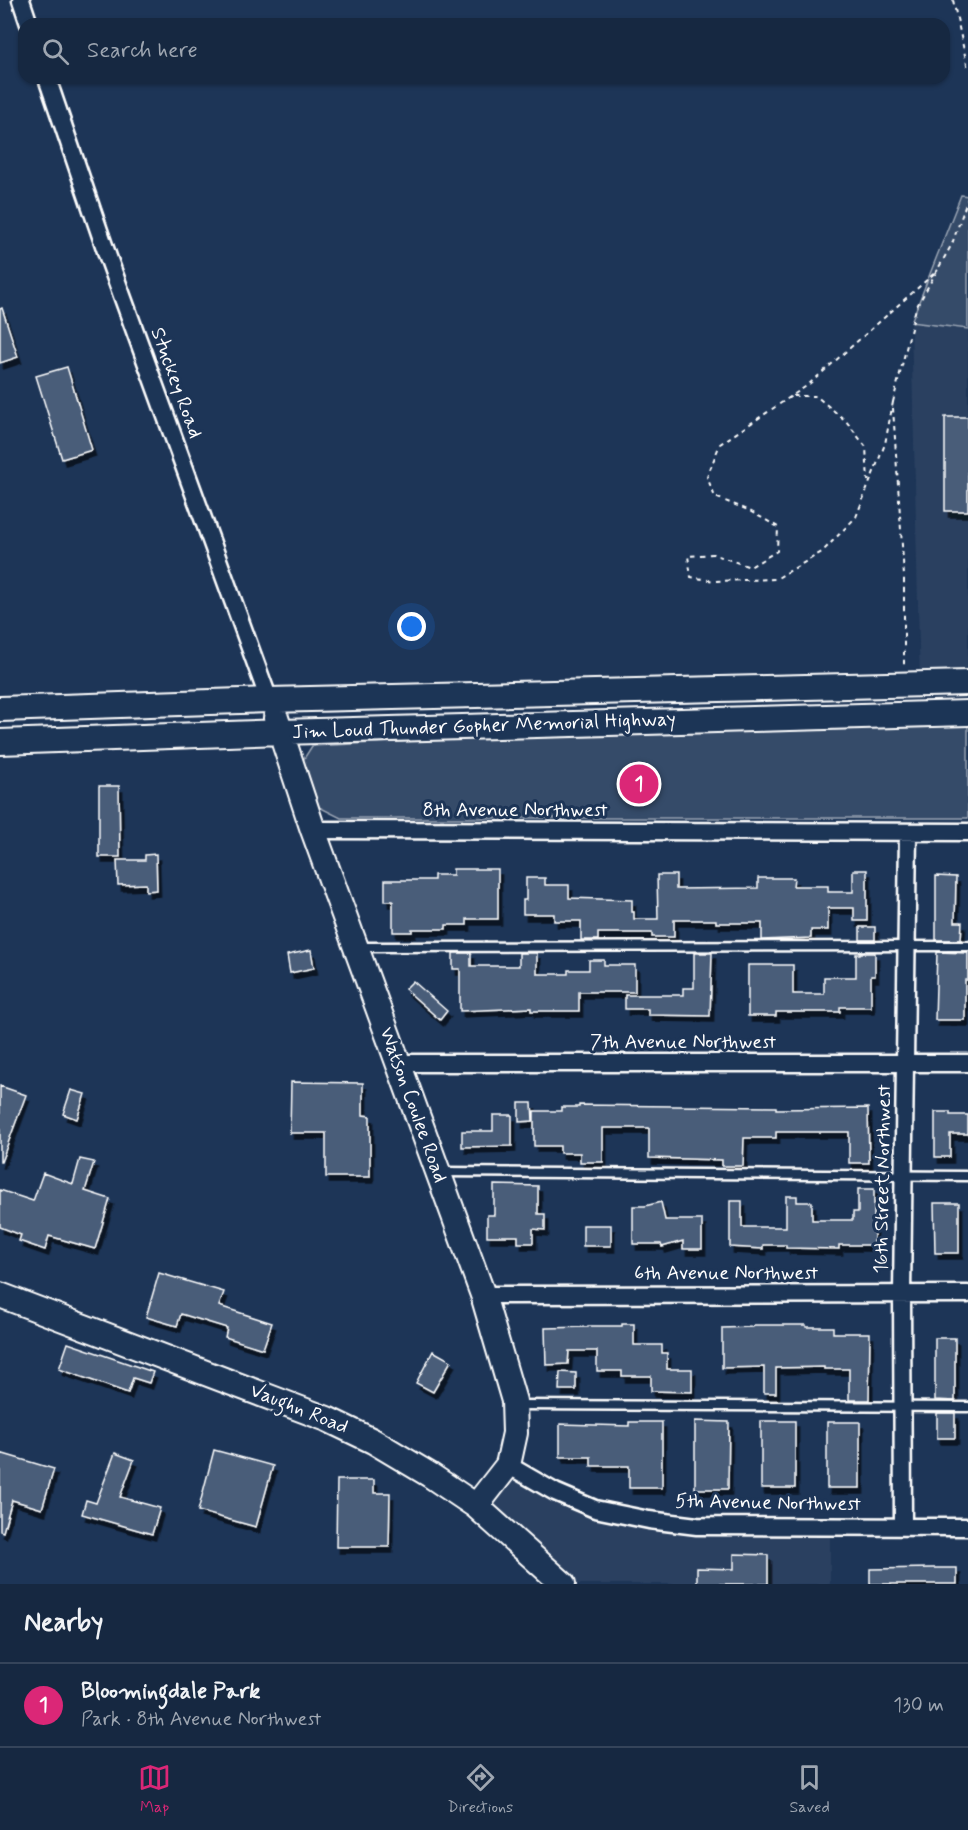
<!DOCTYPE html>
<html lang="en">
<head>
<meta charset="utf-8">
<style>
  body { margin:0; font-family:Mynerve,sans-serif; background:#23344c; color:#f1f3f6 }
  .you { position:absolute; left:412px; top:627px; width:21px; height:21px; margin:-15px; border:4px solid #fff; border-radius:50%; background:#1a73e8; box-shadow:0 0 0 9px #1a73e833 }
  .badge { display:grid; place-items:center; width:39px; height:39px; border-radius:50%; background:#db2777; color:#fff; font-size:20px; font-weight:700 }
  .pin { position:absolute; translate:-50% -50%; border:3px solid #fff; box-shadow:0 2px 6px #0006 }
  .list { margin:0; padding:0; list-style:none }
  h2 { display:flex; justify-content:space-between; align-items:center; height:78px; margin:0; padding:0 24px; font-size:26px }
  h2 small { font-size:20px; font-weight:400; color:#9ea6b1 }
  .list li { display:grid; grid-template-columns:39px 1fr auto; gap:18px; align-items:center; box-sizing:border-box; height:84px; padding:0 24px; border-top:2px solid #35445a }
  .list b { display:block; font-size:22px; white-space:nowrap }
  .list p { margin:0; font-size:20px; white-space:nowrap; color:#9ea6b1 }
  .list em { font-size:20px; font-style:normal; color:#9ea6b1 }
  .icon { flex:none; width:33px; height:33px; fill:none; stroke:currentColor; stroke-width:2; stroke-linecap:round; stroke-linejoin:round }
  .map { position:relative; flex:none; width:968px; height:1584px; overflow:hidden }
  .search { position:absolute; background:#162841; box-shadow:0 2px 4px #0004; left:18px; right:18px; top:18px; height:66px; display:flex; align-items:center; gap:15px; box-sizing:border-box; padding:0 21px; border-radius:18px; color:#9ea6b1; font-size:22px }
  .sheet { height:162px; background:#162841 }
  nav { display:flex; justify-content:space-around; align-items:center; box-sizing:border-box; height:84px; border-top:2px solid #35445a; background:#162841; font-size:16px; color:#9ea6b1 }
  nav a { display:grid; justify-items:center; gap:3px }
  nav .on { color:#db2777 }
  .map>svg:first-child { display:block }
  .built { fill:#2a4161 }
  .green { fill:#364b69; stroke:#9aa5b4; stroke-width:1.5 }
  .building { fill:#4a5d79; stroke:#fff; stroke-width:1.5; filter:url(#shadow) }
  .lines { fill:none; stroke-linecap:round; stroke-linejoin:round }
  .service-casing { stroke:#fff; stroke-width:13 }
  .minor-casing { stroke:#fff; stroke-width:21 }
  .secondary-casing { stroke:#fff; stroke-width:28 }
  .path { stroke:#fff; stroke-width:2; stroke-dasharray:4.5 4.5; stroke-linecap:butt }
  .service { stroke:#1d3557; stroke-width:8 }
  .minor { stroke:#1d3557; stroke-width:16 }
  .secondary { stroke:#1d3557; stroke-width:24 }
  .labels { text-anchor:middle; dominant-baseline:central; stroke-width:6; stroke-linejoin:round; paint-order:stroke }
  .street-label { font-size:20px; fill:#fff; stroke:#1d3557 }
</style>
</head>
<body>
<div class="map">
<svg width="968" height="1584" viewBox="0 0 968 1584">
  <defs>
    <filter id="shadow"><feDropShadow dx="3.5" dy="6" stdDeviation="0" flood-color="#0009"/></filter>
  </defs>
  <rect width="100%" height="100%" fill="#1d3557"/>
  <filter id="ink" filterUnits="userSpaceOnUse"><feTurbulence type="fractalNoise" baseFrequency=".0167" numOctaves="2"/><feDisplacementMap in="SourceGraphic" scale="12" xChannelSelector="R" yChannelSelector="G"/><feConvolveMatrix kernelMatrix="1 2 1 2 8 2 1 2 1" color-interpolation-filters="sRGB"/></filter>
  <g filter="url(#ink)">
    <path class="built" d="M911 322 968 329V683L920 684Z
      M508 1465 555 1492 649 1520 830 1526V1584H563L476 1506Z"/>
    <path class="green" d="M961 195 968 196V329L911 322Z
      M968 715V818H341L319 807 303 760 312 746Z"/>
    <path class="building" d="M2 308 18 357 0 363V309Z
      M67 367 92 450 62 459 36 376Z
      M945 417H968V511H945Z
      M99 786H119L120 857H99Z
      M156 854 157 890 146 891V884L118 885 117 860H145V855Z
      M453 869H498V919H467V925H446V929H412V932H393V901H385V880H434V875H453Z
      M853 870H867V921H854V908H828V930H811V938L762 940V923H716V920H674V937H652V933H598V940H581V921H554V914H523V900H526V878H545V885H569V898L632 900V912H634V919H658L657 875H676V889L758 888V878H794L793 886H828V892H853Z
      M936 876 956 877 955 922H962L961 940H936Z
      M860 927H875V940H860Z
      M311 950 314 968 290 973 287 955Z
      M937 952 968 953V980H965V1020H935Z
      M453 953H471V966H519V953H537V974H568V970H589V960H604V965H635V992H579V1011H531V1008L460 1011V969H453Z
      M694 953H712L710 1016 648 1015V1009H625V995H683V988H694Z
      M860 953H875V976H871V1007H840V1012H776V1016H748V965H793V994H824V977H856V954H860Z
      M413 981 447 1011 440 1020 405 989Z
      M291 1082 363 1083V1115L370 1116V1177H326V1133H290Z
      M0 1086 26 1095 1 1162H0Z
      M71 1090 85 1094 77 1119 63 1114Z
      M519 1103H532L533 1121 519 1122Z
      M579 1105 776 1107V1109L868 1108 869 1163H849V1132H776V1138H744L743 1166H722V1160L649 1158V1128H603V1162H580V1153H560V1146H534V1111H561V1107H579Z
      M935 1112H950V1115H968V1134H950V1157H935Z
      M493 1115H512V1146L462 1147V1131H493Z
      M80 1159 94 1162 85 1191 110 1199 95 1249 49 1236 45 1250 19 1241 21 1235 0 1227V1190L33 1201 43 1173 73 1184Z
      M494 1185 538 1186V1214H545V1230L533 1229V1243H518V1236H487V1215H494Z
      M858 1189H874V1245H839V1249L786 1248V1245H763V1249L730 1247V1201H742V1227H786V1196H797V1202H812V1220H853V1212H858Z
      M661 1202 665 1220H702V1249H683V1241L662 1247 661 1244H633V1206H645Z
      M934 1203H959V1253H935Z
      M583 1225H611V1246H583Z
      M159 1273 224 1292 219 1306 272 1323 263 1349 225 1337 227 1328 181 1314 177 1326 146 1317Z
      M622 1324H634V1345H662V1353H667V1369H692V1392L651 1391V1376H622V1371H597V1351H569L568 1364 546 1365 545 1328 588 1327V1326H622Z
      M754 1325H806V1327H833V1333H870L869 1400H849V1369H824V1367L776 1368V1393H764V1367L722 1368V1328L753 1327Z
      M935 1338H955V1401L935 1400Z
      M68 1343 153 1372 149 1383 133 1378 128 1393 59 1369Z
      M433 1351 451 1361 433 1392 416 1383Z
      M560 1372 576 1373V1390H559Z
      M937 1413H955V1438H937Z
      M695 1421 729 1422 728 1489H695Z
      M761 1421H795V1488H761Z
      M629 1422H662V1488H629V1466H591V1457H560V1424L629 1426Z
      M827 1422H860V1488H827Z
      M214 1450 273 1466 256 1527 198 1511Z
      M0 1453 54 1469 42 1509 12 1500 3 1532 0 1531Z
      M115 1453 134 1460 120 1497 160 1508 152 1534 82 1514 86 1500 96 1503Z
      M337 1480H374V1493H390L389 1547H336Z
      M734 1554 768 1555V1584H697V1568L734 1569Z
      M932 1568H957V1584H870V1569Z"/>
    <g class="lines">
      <g class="service-casing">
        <path id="service" d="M359 947 968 946
          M440 1172 968 1176
          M517 1405 968 1407"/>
      </g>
      <g class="minor-casing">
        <path id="minor" d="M21 0 29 24
          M47 78 108 257 269 700
          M313 830 968 832
          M398 1063H968
          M483 1295 968 1294
          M508 1465 555 1492 595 1509 649 1520 697 1526 968 1527
          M903 1527 902 1293 908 832"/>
      </g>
      <g class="secondary-casing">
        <path id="secondary" d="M0 709 269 700 968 683
          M276 718 313 830 483 1295 514 1401 515 1433 508 1465 476 1506
          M0 742 281 732 968 713
          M0 1295 327 1419 373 1441 430 1475 476 1506 563 1584"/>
      </g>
      <path class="path" d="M953 0 968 69
        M793 396H816L846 421 866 447 868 481
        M893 402 885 444 856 517 822 552 776 579 715 581 691 577 688 556 713 554 750 567 777 551 778 527 748 510 715 497 707 477 720 444 808 385 938 270
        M893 402 916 308 952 244 968 198
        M893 408 904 576V666"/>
      <use href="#service" class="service"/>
      <use href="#minor" class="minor"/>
      <use href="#secondary" class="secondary"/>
    </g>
  </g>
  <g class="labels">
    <g class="street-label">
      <text transform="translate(176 383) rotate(70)">Stuckey Road</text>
      <text transform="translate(484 726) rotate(-2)">Jim Loud Thunder Gopher Memorial Highway</text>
      <text x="515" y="810">8th Avenue Northwest</text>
      <text x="683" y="1042">7th Avenue Northwest</text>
      <text transform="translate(413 1105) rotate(70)">Watson Coulee Road</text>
      <text transform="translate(883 1179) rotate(-89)">16th Street Northwest</text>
      <text x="726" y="1273">6th Avenue Northwest</text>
      <text transform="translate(299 1409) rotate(22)">Vaughn Road</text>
      <text transform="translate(768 1503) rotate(1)">5th Avenue Northwest</text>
    </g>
  </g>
</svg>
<div class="you"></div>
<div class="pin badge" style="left:639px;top:784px">1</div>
<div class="search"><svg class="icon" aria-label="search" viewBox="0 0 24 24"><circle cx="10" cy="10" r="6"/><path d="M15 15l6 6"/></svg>Search here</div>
</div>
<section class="sheet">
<h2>Nearby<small></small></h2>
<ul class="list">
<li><span class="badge">1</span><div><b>Bloomingdale Park</b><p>Park · 8th Avenue Northwest</p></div><em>130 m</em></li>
</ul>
</section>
<nav>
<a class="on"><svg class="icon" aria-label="map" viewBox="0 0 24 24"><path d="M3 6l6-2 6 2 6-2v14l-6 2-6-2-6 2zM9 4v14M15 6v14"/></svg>Map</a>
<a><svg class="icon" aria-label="directions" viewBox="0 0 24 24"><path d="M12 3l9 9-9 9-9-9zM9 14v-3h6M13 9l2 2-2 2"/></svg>Directions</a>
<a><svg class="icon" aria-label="saved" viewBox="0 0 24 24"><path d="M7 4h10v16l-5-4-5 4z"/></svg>Saved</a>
</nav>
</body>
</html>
